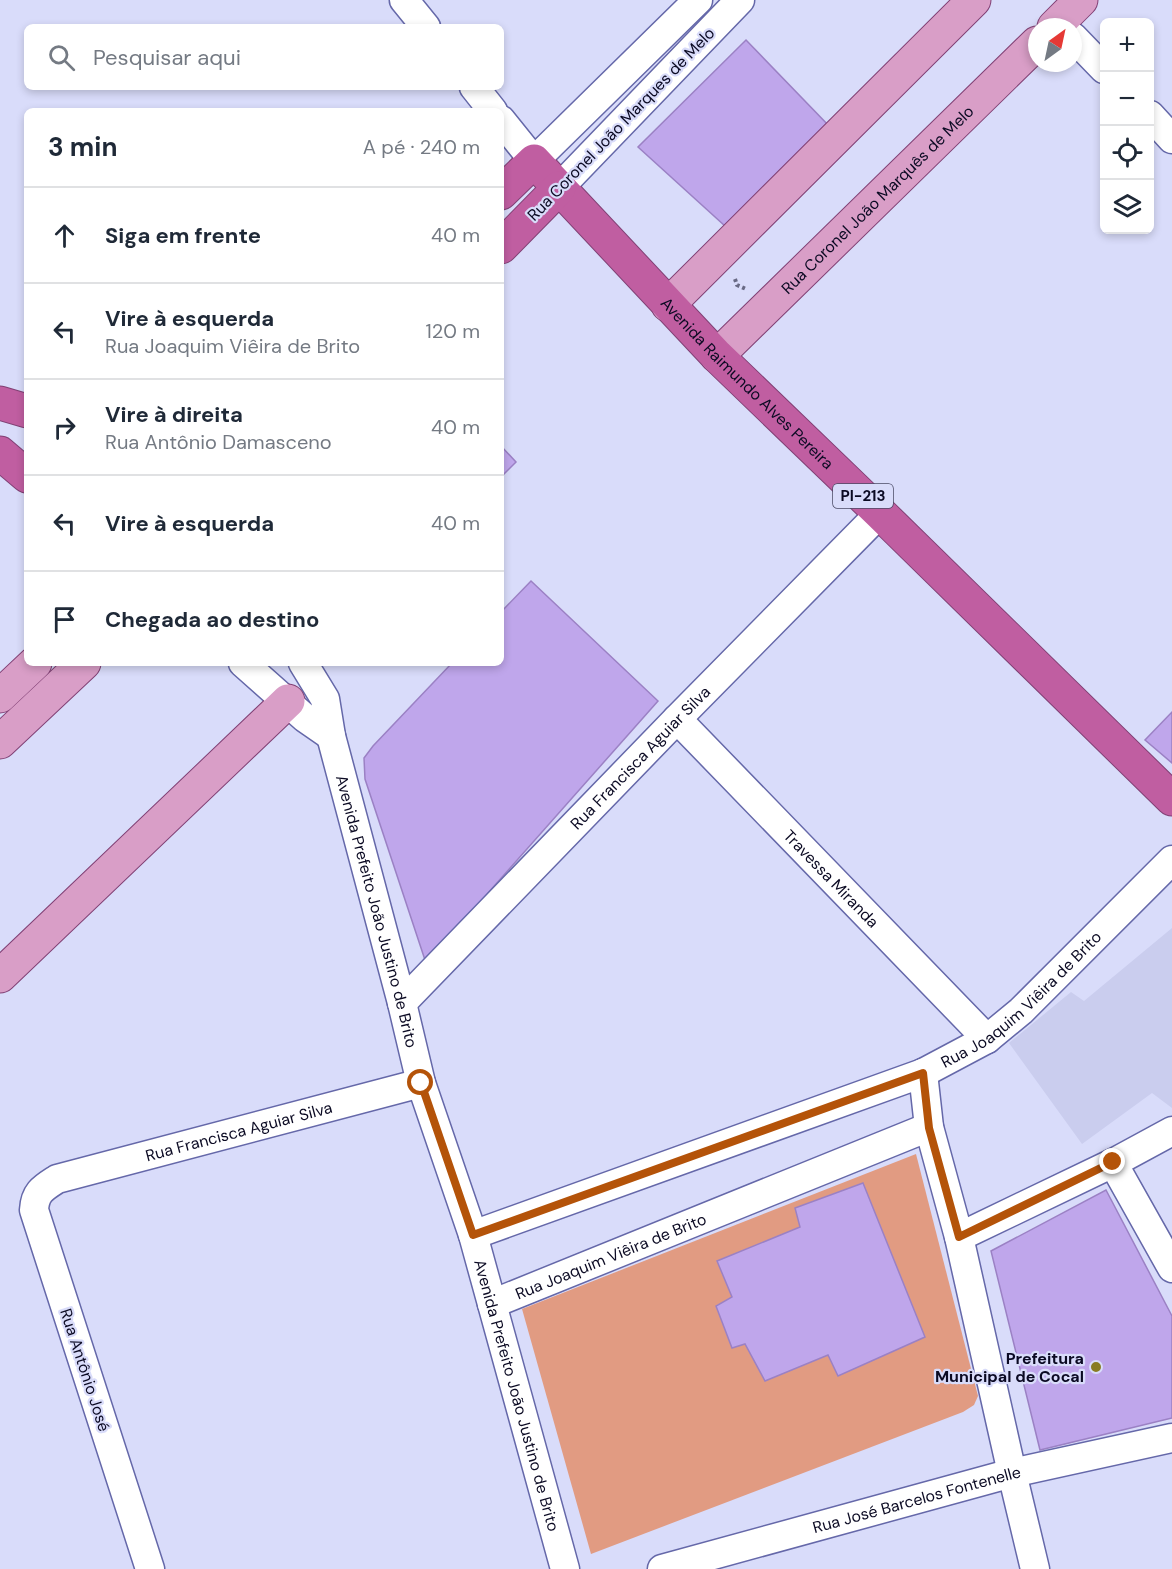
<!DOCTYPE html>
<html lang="pt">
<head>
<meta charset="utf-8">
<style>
  body { margin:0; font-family:"DM Sans",sans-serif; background:#f6f6f7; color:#1f2937 }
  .controls { position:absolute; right:18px; top:18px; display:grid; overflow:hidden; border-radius:9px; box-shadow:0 3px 9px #0003 }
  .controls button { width:54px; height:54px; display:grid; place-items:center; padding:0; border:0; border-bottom:2px solid #e0e1e3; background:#fff; color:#1f2937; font:30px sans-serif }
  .compass { position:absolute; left:1028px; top:18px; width:54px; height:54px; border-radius:50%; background:#fff; box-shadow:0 3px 9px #0003; rotate:33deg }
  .stop { position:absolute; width:18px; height:18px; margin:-14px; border:4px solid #b45309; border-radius:50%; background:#fff }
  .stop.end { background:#b45309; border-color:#fff; box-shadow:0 2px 6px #0008 }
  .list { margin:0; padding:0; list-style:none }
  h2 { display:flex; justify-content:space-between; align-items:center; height:78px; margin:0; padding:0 24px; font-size:26px }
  h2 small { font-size:20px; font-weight:400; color:#747a83 }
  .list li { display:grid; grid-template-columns:39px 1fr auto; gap:18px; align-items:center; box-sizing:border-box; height:96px; padding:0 24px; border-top:2px solid #e0e1e3 }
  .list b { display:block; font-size:22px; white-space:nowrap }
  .list p { margin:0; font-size:20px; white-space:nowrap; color:#747a83 }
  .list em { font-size:20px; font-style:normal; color:#747a83 }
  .icon { flex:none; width:33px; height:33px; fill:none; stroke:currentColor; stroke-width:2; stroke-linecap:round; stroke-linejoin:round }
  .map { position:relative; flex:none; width:1172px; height:1569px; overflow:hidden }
  .search { position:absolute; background:#fff; box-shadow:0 3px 9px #0003; left:24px; top:24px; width:480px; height:66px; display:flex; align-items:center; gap:15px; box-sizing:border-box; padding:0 21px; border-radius:9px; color:#747a83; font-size:22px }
  .panel { position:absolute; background:#fff; box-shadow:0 3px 9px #0003; left:24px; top:108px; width:480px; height:558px; border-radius:9px }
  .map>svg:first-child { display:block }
  .built { fill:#cacdee }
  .green { fill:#e19b82 }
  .building { fill:#bfa6eb; stroke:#9b81c4; stroke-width:1.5 }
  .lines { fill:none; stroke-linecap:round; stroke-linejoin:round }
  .minor-casing { stroke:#6568a9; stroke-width:31 }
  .major-casing { stroke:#814175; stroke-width:35 }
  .highway-casing { stroke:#814175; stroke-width:35 }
  .path { stroke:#686984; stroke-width:4; stroke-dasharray:3 3; stroke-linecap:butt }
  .minor { stroke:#fff; stroke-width:28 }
  .major { stroke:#d99ec7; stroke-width:33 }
  .highway { stroke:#c05ea1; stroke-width:33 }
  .route { stroke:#b45309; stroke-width:8 }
  .poi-dot { fill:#897c22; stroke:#d9dcfa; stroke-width:2 }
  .labels { text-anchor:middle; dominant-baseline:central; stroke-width:4.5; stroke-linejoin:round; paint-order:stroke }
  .shield { fill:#d9dcfa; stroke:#494964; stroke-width:1.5 }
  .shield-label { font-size:15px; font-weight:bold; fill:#0b0a23 }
  .street-label { font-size:16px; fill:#0b0a23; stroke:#d9dcfa }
  .poi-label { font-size:16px; font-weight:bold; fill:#0b0a23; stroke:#d9dcfa; text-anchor:end }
</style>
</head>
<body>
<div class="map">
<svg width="1172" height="1569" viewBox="0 0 1172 1569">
  <rect width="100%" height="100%" fill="#d9dcfa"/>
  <path class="built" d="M1172 928V1108L1152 1093 1082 1144 1009 1043 1071 992 1084 1001Z"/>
  <path class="green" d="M916 1154 978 1396 974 1405 963 1412 591 1554 522 1309Z"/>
  <path class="building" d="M746 40 831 128 725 226 638 147Z
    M501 446 516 462 501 477Z
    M531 581 658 701 426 963 365 779 364 758 373 746 452 663H501V612Z
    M1172 712V763L1145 740Z
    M863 1183 925 1337 838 1376 828 1355 765 1381 745 1344 732 1348 716 1306 732 1297 717 1261 800 1227 795 1208Z
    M1106 1190 1172 1316V1418L1040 1450 991 1251Z"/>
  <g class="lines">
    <g class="minor-casing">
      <g id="minor">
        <path d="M404 0 426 27"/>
        <path d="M1073 37 1104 69"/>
        <path d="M474 87 493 111"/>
        <path d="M1150 115 1172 139"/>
        <path d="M501 120 534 161 698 0"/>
        <path d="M559 188 740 0"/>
        <path d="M243 663 305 718 331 736"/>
        <path id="s1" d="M303 663 325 699 331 736 402 1003 421 1083 473 1235 565 1569"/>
        <path id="s2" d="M677 719 987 1039"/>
        <path id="s3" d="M402 1003 677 719 880 513"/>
        <path d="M923 1073 929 1127 959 1237 1012 1473 1035 1569"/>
        <path d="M1113 1163 1172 1268"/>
        <path id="s4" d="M473 1235 923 1073 987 1039 1021 1011 1172 860"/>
        <path d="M959 1237 1113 1163 1172 1131"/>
        <path id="s5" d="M492 1304 929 1127"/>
        <path id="s6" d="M150 1569 34 1210C35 1192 43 1188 57 1179L421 1083"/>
        <path id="s7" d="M662 1569 1012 1473 1172 1438"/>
      </g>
    </g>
    <g class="major-casing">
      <g id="major">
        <path d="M1054 27 1081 0"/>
        <path d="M668 305 974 0"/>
        <path id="s8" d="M717 356 1037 43"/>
        <path d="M0 696 35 663"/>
        <path d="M0 742 84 663"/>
        <path d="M0 976 288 701"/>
      </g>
    </g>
    <g class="highway-casing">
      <g id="highway">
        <path id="s9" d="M501 193 534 161 717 356 880 513 1172 799"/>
        <path d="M501 247 559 188"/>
        <path d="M0 403 27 411"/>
        <path d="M0 453 27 476"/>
      </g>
    </g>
    <path class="path" d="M735 279 737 285 746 289"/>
    <use href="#minor" class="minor"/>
    <use href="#major" class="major"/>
    <use href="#highway" class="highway"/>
  </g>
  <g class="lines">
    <path class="route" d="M421 1083 473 1235 923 1073 929 1128 959 1237 1113 1162"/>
  </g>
  <circle class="poi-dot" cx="1096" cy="1367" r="6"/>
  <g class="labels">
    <rect class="shield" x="833" y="484" width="60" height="24" rx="4.5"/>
    <g class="shield-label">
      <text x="863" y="496">PI-213</text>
    </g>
    <g class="street-label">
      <text transform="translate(621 124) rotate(-46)">Rua Coronel João Marques de Melo</text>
      <text stroke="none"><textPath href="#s8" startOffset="224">Rua Coronel João Marquês de Melo</textPath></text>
      <text stroke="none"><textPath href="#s9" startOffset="354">Avenida Raimundo Alves Pereira</textPath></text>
      <text stroke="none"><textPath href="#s3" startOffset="342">Rua Francisca Aguiar Silva</textPath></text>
      <text stroke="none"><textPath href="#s2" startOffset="222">Travessa Miranda</textPath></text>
      <text stroke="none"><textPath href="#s1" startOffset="261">Avenida Prefeito João Justino de Brito</textPath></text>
      <text stroke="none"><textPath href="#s4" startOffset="602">Rua Joaquim Viêira de Brito</textPath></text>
      <text stroke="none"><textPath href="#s6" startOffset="606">Rua Francisca Aguiar Silva</textPath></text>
      <text stroke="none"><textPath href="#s5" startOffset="128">Rua Joaquim Viêira de Brito</textPath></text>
      <text transform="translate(85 1370) rotate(72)">Rua Antônio José</text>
      <text stroke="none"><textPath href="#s1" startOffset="765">Avenida Prefeito João Justino de Brito</textPath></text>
      <text stroke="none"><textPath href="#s7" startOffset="264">Rua José Barcelos Fontenelle</textPath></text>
    </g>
    <g class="poi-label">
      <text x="1084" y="1358">Prefeitura<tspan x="1084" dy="18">Municipal de Cocal</tspan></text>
    </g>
  </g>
</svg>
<div class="controls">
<button>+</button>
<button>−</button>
<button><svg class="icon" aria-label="locate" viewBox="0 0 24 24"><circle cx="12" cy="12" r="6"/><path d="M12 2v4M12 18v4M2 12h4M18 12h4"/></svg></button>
<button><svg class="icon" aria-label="layers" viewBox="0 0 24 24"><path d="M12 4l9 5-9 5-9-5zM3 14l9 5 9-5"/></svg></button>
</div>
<svg class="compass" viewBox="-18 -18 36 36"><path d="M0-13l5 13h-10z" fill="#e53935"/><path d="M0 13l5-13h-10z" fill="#747a83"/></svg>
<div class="stop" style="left:421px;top:1083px"></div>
<div class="stop end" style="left:1113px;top:1162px"></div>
<div class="search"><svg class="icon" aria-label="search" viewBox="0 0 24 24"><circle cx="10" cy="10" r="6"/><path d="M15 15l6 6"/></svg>Pesquisar aqui</div>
<section class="panel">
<h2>3 min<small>A pé · 240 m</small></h2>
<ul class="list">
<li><svg class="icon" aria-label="ahead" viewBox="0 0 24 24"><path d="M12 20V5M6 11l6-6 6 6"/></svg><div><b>Siga em frente</b></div><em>40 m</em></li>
<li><svg class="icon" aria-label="left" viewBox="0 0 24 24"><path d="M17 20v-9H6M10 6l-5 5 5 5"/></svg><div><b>Vire à esquerda</b><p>Rua Joaquim Viêira de Brito</p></div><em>120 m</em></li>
<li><svg class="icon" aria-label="right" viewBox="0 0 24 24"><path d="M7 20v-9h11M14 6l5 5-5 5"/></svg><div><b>Vire à direita</b><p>Rua Antônio Damasceno</p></div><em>40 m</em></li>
<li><svg class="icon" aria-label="left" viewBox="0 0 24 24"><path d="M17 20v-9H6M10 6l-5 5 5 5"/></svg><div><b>Vire à esquerda</b></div><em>40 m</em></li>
<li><svg class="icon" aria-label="arrive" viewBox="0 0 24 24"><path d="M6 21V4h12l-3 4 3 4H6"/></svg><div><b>Chegada ao destino</b></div></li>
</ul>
</section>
</div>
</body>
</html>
